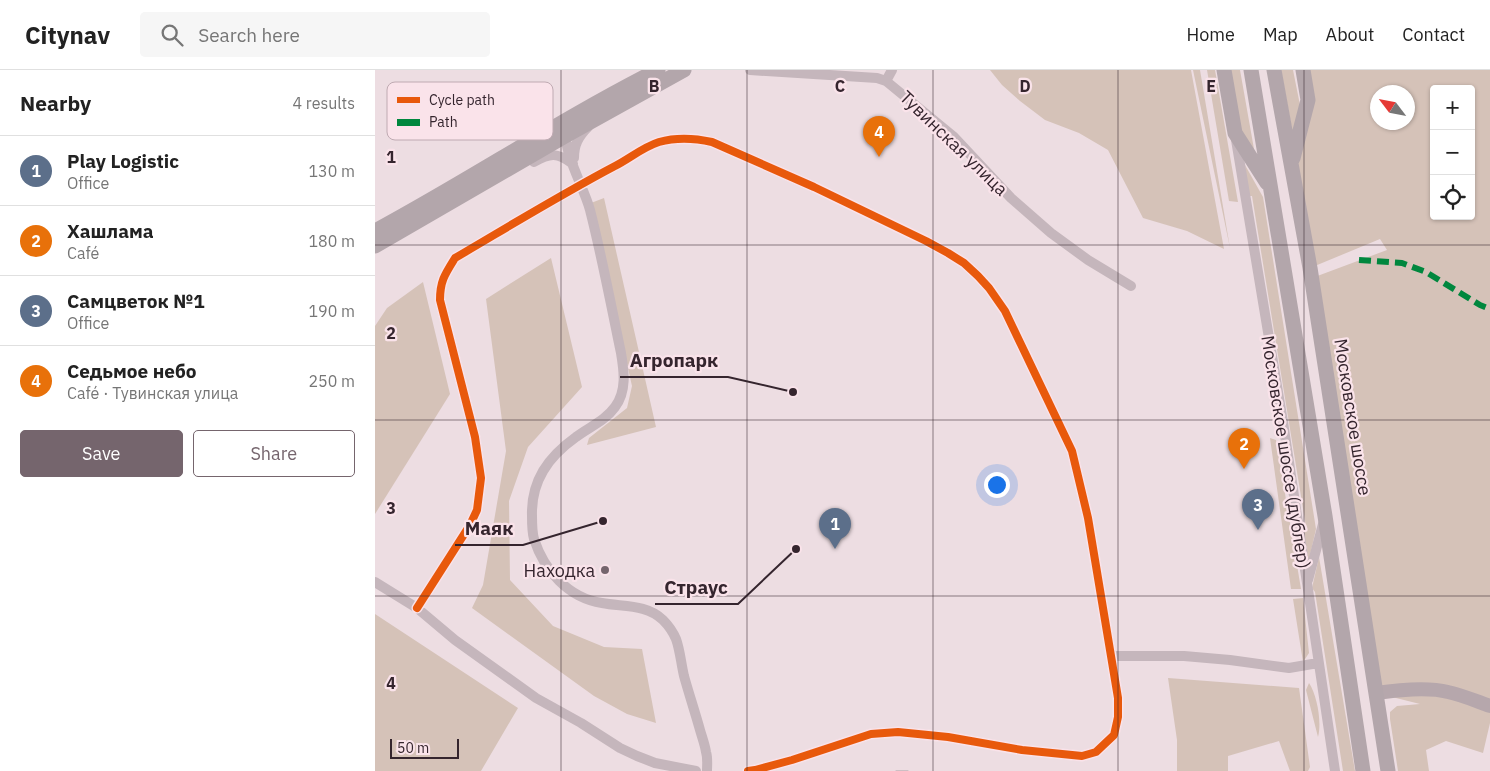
<!DOCTYPE html>
<html lang="en">
<head>
<meta charset="utf-8">
<style>
  body { margin:0; font-family:"IBM Plex Sans",sans-serif; background:#f6f6f6; color:#222 }
  .controls { position:absolute; right:15px; top:15px; display:grid; overflow:hidden; border-radius:5px; box-shadow:0 1px 4px #0004 }
  .controls button { width:45px; height:45px; display:grid; place-items:center; padding:0; border:0; border-bottom:1px solid #e0e0e0; background:#fff; color:#222; font:25px sans-serif }
  .compass { position:absolute; left:995px; top:15px; width:45px; height:45px; border-radius:50%; background:#fff; box-shadow:0 1px 4px #0004; rotate:302deg }
  .scale { position:absolute; left:15px; bottom:12px; width:69px; box-sizing:border-box; padding-left:5px; border:2px solid #35252e; border-top:0; font-size:14px; line-height:18px; white-space:nowrap; color:#35252e; -webkit-text-stroke:4px #fae3ea; paint-order:stroke }
  .you { position:absolute; left:621px; top:414px; width:18px; height:18px; margin:-12px; border:4px solid #fff; border-radius:50%; background:#1a73e8; box-shadow:0 0 0 8px #1a73e833 }
  .badge { display:grid; place-items:center; width:32px; height:32px; border-radius:50%; background:#75656d; color:#fff; font-size:16px; font-weight:700 }
  .pin { position:absolute; translate:-50% -41px; filter:drop-shadow(0 1px 2px #0008) }
  .pin::after { content:''; position:absolute; top:26px; width:18px; height:15px; background:inherit; clip-path:polygon(0 0,100% 0,50% 100%) }
  .list { margin:0; padding:0; list-style:none }
  h2 { display:flex; justify-content:space-between; align-items:center; height:65px; margin:0; padding:0 20px; font-size:21px }
  h2 small { font-size:16px; font-weight:400; color:#767676 }
  .list li { display:grid; grid-template-columns:32px 1fr auto; gap:15px; align-items:center; box-sizing:border-box; height:70px; padding:0 20px; border-top:1px solid #e0e0e0 }
  .list b { display:block; font-size:19px; white-space:nowrap }
  .list p { margin:0; font-size:16px; white-space:nowrap; color:#767676 }
  .list em { font-size:16px; font-style:normal; color:#767676 }
  .actions { display:flex; gap:10px; padding:15px 20px }
  .actions a { flex:1; padding:11px 0; border:1px solid #75656d; border-radius:5px; text-align:center; font-size:18px; color:#75656d }
  .actions .main { background:#75656d; color:#fff }
  .icon { flex:none; width:28px; height:28px; fill:none; stroke:currentColor; stroke-width:2; stroke-linecap:round; stroke-linejoin:round }
  .map { position:relative; flex:none; width:1115px; height:701px; overflow:hidden }
  header { display:flex; align-items:center; gap:30px; box-sizing:border-box; height:70px; padding:0 25px; background:#fff; border-bottom:1px solid #e0e0e0 }
  header strong { font-size:24px }
  nav { display:flex; gap:28px; margin-inline-start:auto; font-size:18px }
  .search { width:350px; height:45px; background:#f6f6f6; display:flex; align-items:center; gap:12px; box-sizing:border-box; padding:0 18px; border-radius:5px; color:#767676; font-size:19px }
  main { display:flex }
  aside { flex:1; background:#fff }
  .map>svg:first-child { display:block }
  .green { fill:#d5c2b8; fill-rule:evenodd }
  .lines { fill:none; stroke-linecap:round; stroke-linejoin:round }
  .street { stroke:#c5b6bc; stroke-width:10 }
  .secondary { stroke:#b6a7ac; stroke-width:14 }
  .primary { stroke:#b3a6ab; stroke-width:15 }
  .tram { stroke:#ada1a6; stroke-width:1 }
  .quiet { stroke:#00873e; stroke-width:6; stroke-dasharray:12 6; stroke-linecap:butt }
  .cycleway-casing { stroke:#fae3ea; stroke-width:11 }
  .cycleway { stroke:#e8590c; stroke-width:8 }
  .grid { fill:none; stroke:#35252e; stroke-width:1; stroke-opacity:0.55 }
  .poi-dot { fill:#75656d; stroke:#fae3ea; stroke-width:2 }
  .labels { text-anchor:middle; dominant-baseline:central; stroke-width:4.5; stroke-linejoin:round; paint-order:stroke }
  .street-label { font-size:18px; fill:#35252e; stroke:#fae3ea }
  .poi-label { font-size:18px; fill:#35252e; stroke:#fae3ea; text-anchor:end }
  .key { fill:#fae3ea; stroke:#bfaab2; stroke-width:1 }
  .key-label { font-size:14px; fill:#35252e }
  .grid-label { font-size:16px; text-anchor:middle; font-weight:bold; fill:#35252e; stroke:#fae3ea; stroke-width:4.5; stroke-linejoin:round; paint-order:stroke }
  .leader { fill:none; stroke:#35252e; stroke-width:2 }
  .callout-dot { fill:#35252e; stroke:#fae3ea; stroke-width:2 }
  .callout-label { font-size:19px; text-anchor:middle; font-weight:bold; fill:#35252e; stroke:#fae3ea; stroke-width:4.5; stroke-linejoin:round; paint-order:stroke }
</style>
</head>
<body>
<header>
<strong>Citynav</strong>
<div class="search"><svg class="icon" aria-label="search" viewBox="0 0 24 24"><circle cx="10" cy="10" r="6"/><path d="M15 15l6 6"/></svg>Search here</div>
<nav><a>Home</a><a>Map</a><a>About</a><a>Contact</a></nav>
</header>
<main>
<aside>
<h2>Nearby<small>4 results</small></h2>
<ul class="list">
<li><span class="badge" style="background:#5c6f8a">1</span><div><b>Play Logistic</b><p>Office</p></div><em>130 m</em></li>
<li><span class="badge" style="background:#e8710a">2</span><div><b>Хашлама</b><p>Café</p></div><em>180 m</em></li>
<li><span class="badge" style="background:#5c6f8a">3</span><div><b>Самцветок №1</b><p>Office</p></div><em>190 m</em></li>
<li><span class="badge" style="background:#e8710a">4</span><div><b>Седьмое небо</b><p>Café · Тувинская улица</p></div><em>250 m</em></li>
</ul>
<div class="actions"><a class="main">Save</a><a>Share</a></div>
</aside>
<div class="map">
<svg width="1115" height="701" viewBox="0 0 1115 701">
  <rect width="100%" height="100%" fill="#eddde2"/>
  <path class="green" d="M615 0H816L849 179 812 161 768 148 733 80 704 63 670 50 645 31 627 15Z
    M818 0H825L855 178Z
    M832 0H840L863 132 854 131Z
    M854 0H865L882 96 865 71Z
    M906 0H918L925 35 918 65Z
    M928 0H1115V653L1108 683 1071 671 1051 680 1054 701H1023L1015 649V642L1022 636 1045 634 1001 623 937 208 1012 180 1005 169 935 198 916 94 933 30ZM1059 19H1096V146H1059ZM1002 22H1032V52H1002Z
    M870 95 888 127 941 459 933 494 928 458 931 457 877 126H873Z
    M229 128 281 357 212 375 214 368 252 338 257 316 216 133Z
    M176 188 207 317 153 377 134 431 135 510 178 556 229 577 267 579 281 653 252 644 219 626 97 538 108 515 131 381 111 229Z
    M48 212 75 324 0 444V256L12 238Z
    M895 368 901 370 926 519H916Z
    M944 487 980 701H968L940 522 937 518Z
    M928 528 934 583 928 592 918 529Z
    M0 544 143 638 106 701H0Z
    M793 608 924 618 935 697 933 701H915L904 671 853 686V701H802V670Z
    M934 613C942 625 947 652 943 667L931 620Z"/>
  <g class="lines">
    <path class="street" d="M375 0 502 8 511 11 578 66 636 128 676 163 713 190 756 216
      M511 11 517 0
      M191 60C188 83 209 117 215 140 227 187 236 235 246 283 249 301 252 321 240 337 230 351 214 357 201 367 173 387 156 411 157 446 157 453 157 462 159 469 169 500 193 528 227 533 248 537 272 534 288 550 293 555 298 562 301 569 305 580 306 593 309 606 314 624 320 642 325 660 327 667 330 675 331 682 333 688 332 695 332 701
      M861 70 908 352 960 701
      M199 88C199 75 203 67 213 57
      M159 92C175 83 182 82 198 94
      M933 510 948 454
      M0 512 42 538 80 570 161 628 206 653 245 678 262 686 280 693 321 701
      M42 538 95 455 102 440 106 408 100 367 65 230C65 211 70 204 80 188 133 157 185 125 240 96 254 89 268 77 284 72 302 67 319 68 337 72L439 117 551 171 573 183 589 193 603 206 614 218 630 241 697 381 713 448 743 628V647L739 665 721 682 707 686 647 680 573 667 523 662 496 664 417 690 380 700 373 701
      M736 586H809L855 590 914 598 943 593"/>
    <path class="secondary" d="M1001 623C1021 620 1054 617 1073 622 1087 625 1101 631 1115 636"/>
    <path class="primary" d="M849 0 860 63 892 113
      M876 0 950 446 988 701
      M899 0 935 198 1013 701
      M918 88 933 30 928 0
      M0 161C95 110 186 49 283 0
      M0 176 190 66 309 0"/>
    <path class="tram" d="M521 701H533"/>
    <path class="quiet" d="M984 190 1027 193 1051 202 1105 235 1115 239"/>
    <g class="cycleway-casing">
      <path id="cycleway" d="M42 538 95 455 102 440 106 408 100 367 65 230C65 211 70 204 80 188 133 157 185 125 240 96 254 89 268 77 284 72 302 67 319 68 337 72L439 117 551 171 573 183 589 193 603 206 614 218 630 241 697 381 713 448 743 628V647L739 665 721 682 707 686 647 680 573 667 523 662 496 664 417 690 380 700 373 701"/>
    </g>
    <use href="#cycleway" class="cycleway"/>
  </g>
  <path class="grid" d="M186 0V701M372 0V701M558 0V701M743 0V701M929 0V701M0 175H1115M0 350H1115M0 526H1115"/>
  <circle class="poi-dot" cx="230" cy="500" r="5"/>
  <g class="labels">
    <g class="street-label">
      <text transform="translate(579 73) rotate(44)">Тувинская улица</text>
      <text transform="translate(978 347) rotate(81)">Московское шоссе</text>
      <text transform="translate(911 382) rotate(81)">Московское шоссе (дублер)</text>
    </g>
    <g class="poi-label">
      <text x="220" y="500">Находка</text>
    </g>
  </g>
  <rect x="12" y="12" width="166" height="58" rx="8" class="key"/>
  <rect x="22" y="27" width="23" height="6" fill="#e8590c"/>
  <rect x="22" y="49" width="23" height="7" fill="#00873e"/>
  <g class="key-label">
    <text x="54" y="35">Cycle path</text>
    <text x="54" y="57">Path</text>
  </g>
  <g class="grid-label">
    <text x="279" y="22">B</text>
    <text x="465" y="22">C</text>
    <text x="650" y="22">D</text>
    <text x="836" y="22">E</text>
    <text x="16" y="93">1</text>
    <text x="16" y="269">2</text>
    <text x="16" y="444">3</text>
    <text x="16" y="619">4</text>
  </g>
  <path class="leader" d="M418 322L353 307H245M228 451L148 475H80M421 479L363 534H280"/>
  <g class="callout-dot">
    <circle cx="418" cy="322" r="5"/>
    <circle cx="228" cy="451" r="5"/>
    <circle cx="421" cy="479" r="5"/>
  </g>
  <g class="callout-label">
    <text x="299" y="297">Агропарк</text>
    <text x="114" y="465">Маяк</text>
    <text x="321" y="524">Страус</text>
  </g>
</svg>
<div class="controls">
<button>+</button>
<button>−</button>
<button><svg class="icon" aria-label="locate" viewBox="0 0 24 24"><circle cx="12" cy="12" r="6"/><path d="M12 2v4M12 18v4M2 12h4M18 12h4"/></svg></button>
</div>
<svg class="compass" viewBox="-18 -18 36 36"><path d="M0-13l5 13h-10z" fill="#e53935"/><path d="M0 13l5-13h-10z" fill="#767676"/></svg>
<div class="scale">50 m</div>
<div class="you"></div>
<div class="pin badge" style="left:460px;top:479px;background:#5c6f8a">1</div>
<div class="pin badge" style="left:869px;top:399px;background:#e8710a">2</div>
<div class="pin badge" style="left:883px;top:460px;background:#5c6f8a">3</div>
<div class="pin badge" style="left:504px;top:87px;background:#e8710a">4</div>
</div>
</main>
</body>
</html>
